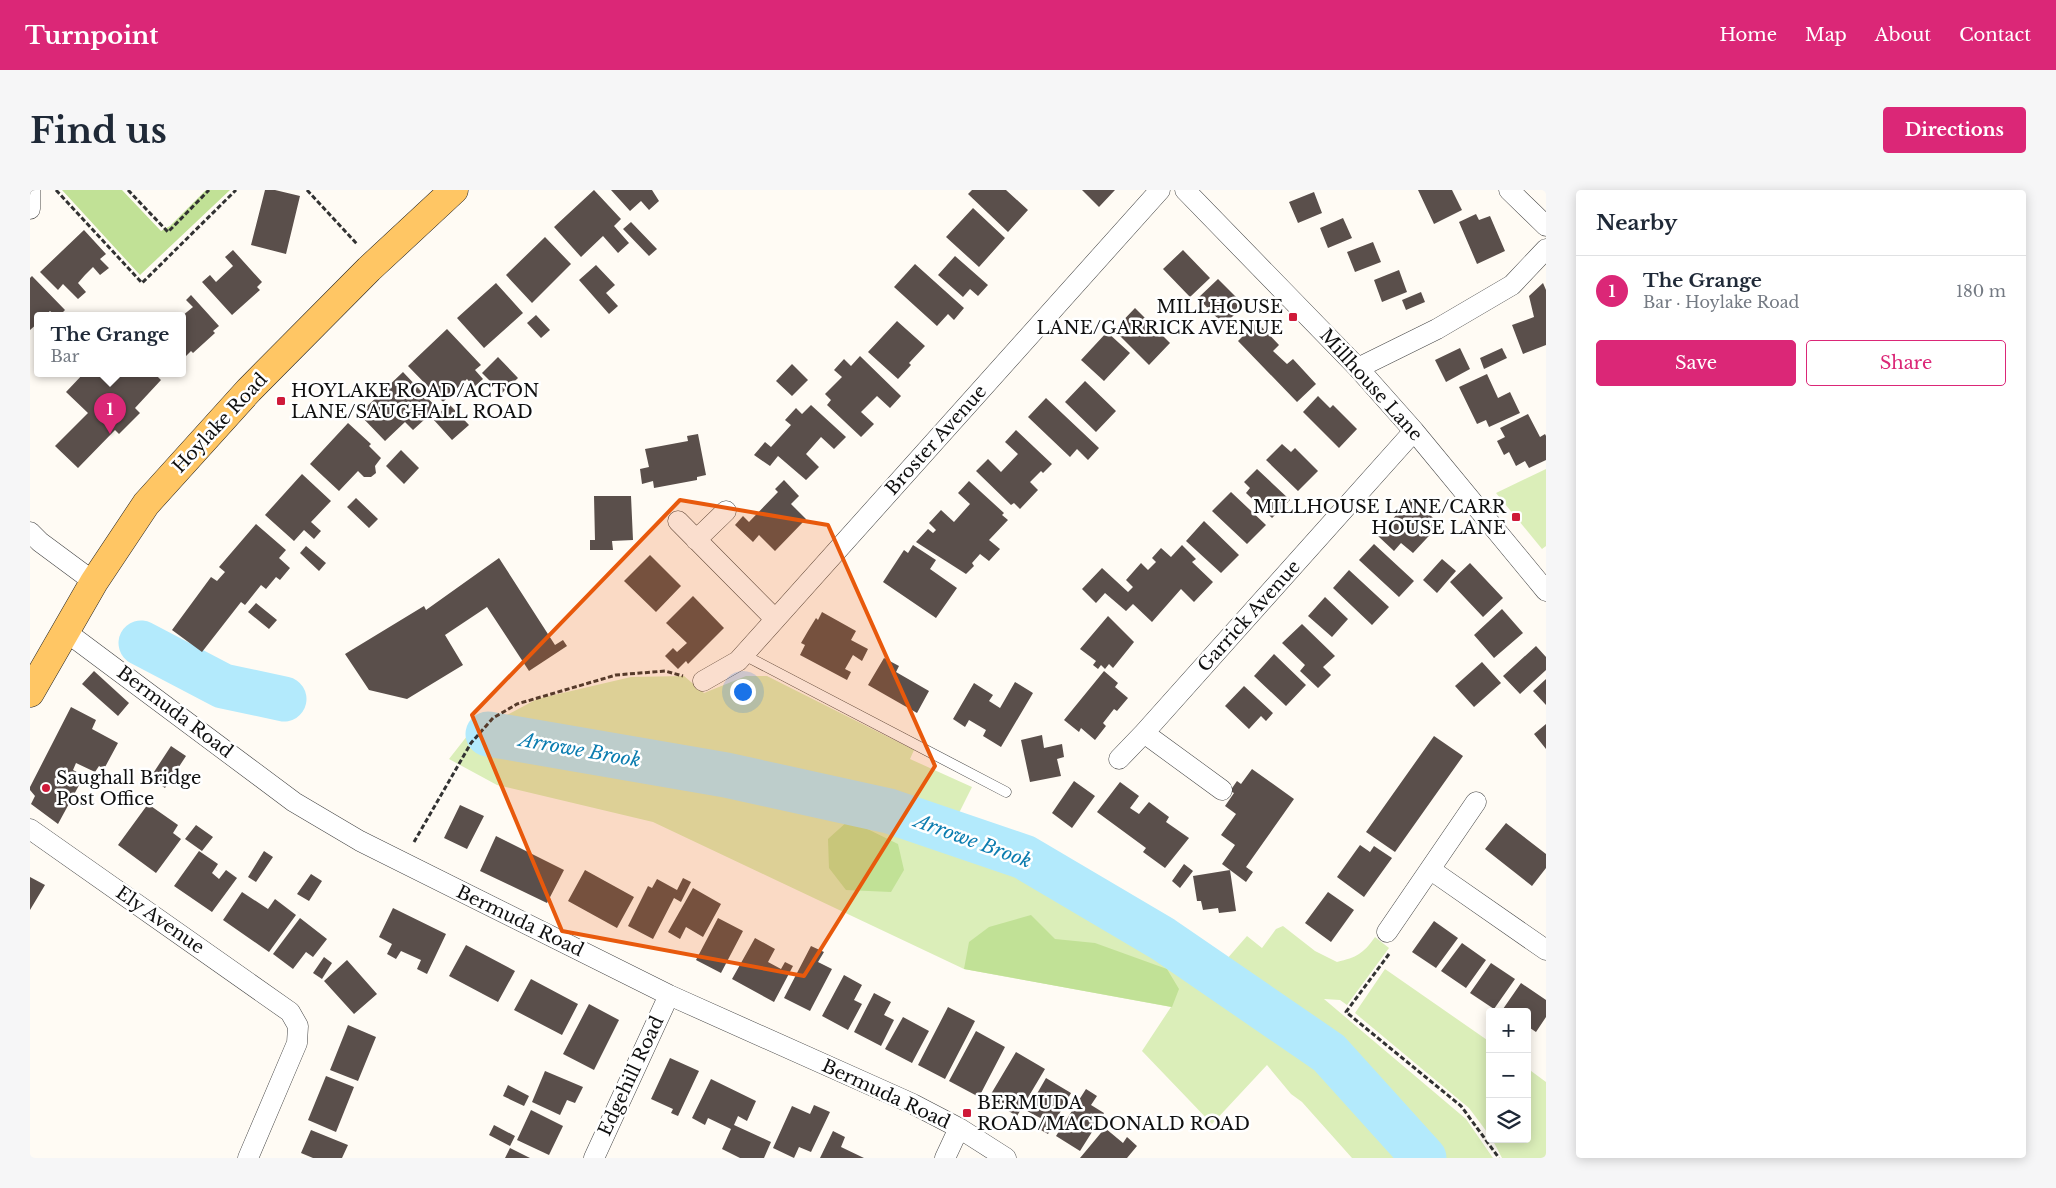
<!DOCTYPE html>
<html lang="en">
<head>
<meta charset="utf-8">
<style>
  body { margin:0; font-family:"Libre Baskerville",serif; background:#f6f6f7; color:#1f2937 }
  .controls { position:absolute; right:15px; bottom:15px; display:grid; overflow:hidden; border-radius:5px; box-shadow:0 2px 12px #0003 }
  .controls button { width:45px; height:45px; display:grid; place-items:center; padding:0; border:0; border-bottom:1px solid #e0e1e3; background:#fff; color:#1f2937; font:25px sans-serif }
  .you { position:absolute; left:712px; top:501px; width:18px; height:18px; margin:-12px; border:4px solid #fff; border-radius:50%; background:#1a73e8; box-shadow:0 0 0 8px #1a73e833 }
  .badge { display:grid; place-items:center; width:32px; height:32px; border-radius:50%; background:#db2777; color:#fff; font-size:16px; font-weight:700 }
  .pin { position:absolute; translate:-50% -41px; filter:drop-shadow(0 1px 2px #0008) }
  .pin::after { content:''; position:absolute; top:26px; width:18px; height:15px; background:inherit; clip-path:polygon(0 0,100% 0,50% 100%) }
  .popup { position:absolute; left:4px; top:122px; width:152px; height:65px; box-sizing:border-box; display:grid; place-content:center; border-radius:5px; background:#fff; filter:drop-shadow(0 1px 4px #0005); font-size:16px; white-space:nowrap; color:#747a83 }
  .popup b { font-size:19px; color:#1f2937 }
  .popup::after { content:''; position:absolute; left:50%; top:100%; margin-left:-10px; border:10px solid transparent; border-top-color:#fff }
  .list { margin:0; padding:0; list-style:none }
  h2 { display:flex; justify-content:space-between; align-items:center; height:65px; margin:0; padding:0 20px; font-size:21px }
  h2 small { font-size:16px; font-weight:400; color:#747a83 }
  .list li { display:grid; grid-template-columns:32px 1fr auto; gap:15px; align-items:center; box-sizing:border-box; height:70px; padding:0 20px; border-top:1px solid #e0e1e3 }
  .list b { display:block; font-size:19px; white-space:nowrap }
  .list p { margin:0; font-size:16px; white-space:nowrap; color:#747a83 }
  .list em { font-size:16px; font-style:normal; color:#747a83 }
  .actions { display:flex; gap:10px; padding:15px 20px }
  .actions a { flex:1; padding:11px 0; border:1px solid #db2777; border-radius:5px; text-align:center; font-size:18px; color:#db2777 }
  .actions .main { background:#db2777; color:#fff }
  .icon { flex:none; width:28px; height:28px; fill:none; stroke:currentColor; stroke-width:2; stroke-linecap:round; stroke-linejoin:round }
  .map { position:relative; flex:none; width:1516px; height:968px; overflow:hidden; border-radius:5px }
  header { display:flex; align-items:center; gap:30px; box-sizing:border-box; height:70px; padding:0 25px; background:#db2777; color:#fff }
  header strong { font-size:24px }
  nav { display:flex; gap:28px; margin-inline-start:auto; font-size:18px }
  .intro { display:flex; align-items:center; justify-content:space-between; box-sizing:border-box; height:120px; padding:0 30px }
  h1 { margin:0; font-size:35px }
  .button { padding:12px 22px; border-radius:5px; background:#db2777; color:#fff; font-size:18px; font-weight:700 }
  main { display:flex; gap:30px; padding:0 30px }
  aside { flex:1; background:#fff; border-radius:5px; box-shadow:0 2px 12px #0003 }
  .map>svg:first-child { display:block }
  .green { fill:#dbeeb9 }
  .forest { fill:#c1e196 }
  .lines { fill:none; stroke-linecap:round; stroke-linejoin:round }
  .river { stroke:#b3eafc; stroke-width:45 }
  .building { fill:#5a4f4b }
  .service-casing { stroke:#434343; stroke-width:11 }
  .minor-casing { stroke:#434343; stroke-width:21 }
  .primary-casing { stroke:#212121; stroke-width:29 }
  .path { stroke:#323232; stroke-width:3; stroke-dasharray:5 2.5; stroke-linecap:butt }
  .service { stroke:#fff; stroke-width:10 }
  .minor { stroke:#fff; stroke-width:20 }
  .primary { stroke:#ffc664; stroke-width:28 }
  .marked { fill:#e8590c; fill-opacity:0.2; stroke:#e8590c; stroke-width:4; stroke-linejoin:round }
  .poi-dot { fill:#cf1a39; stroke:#fff; stroke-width:2 }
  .labels { text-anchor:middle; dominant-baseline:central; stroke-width:5; stroke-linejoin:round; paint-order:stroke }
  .poi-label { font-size:18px; fill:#101010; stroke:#fff; text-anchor:start }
  .street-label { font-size:18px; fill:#101010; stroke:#fff }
  .water-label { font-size:19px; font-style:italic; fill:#0c7db0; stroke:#fff }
</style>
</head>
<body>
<header>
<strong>Turnpoint</strong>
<nav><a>Home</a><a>Map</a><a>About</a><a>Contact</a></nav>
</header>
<div class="intro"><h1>Find us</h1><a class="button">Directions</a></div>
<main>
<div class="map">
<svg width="1516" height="968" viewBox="0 0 1516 968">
  <rect width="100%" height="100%" fill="#fffbf4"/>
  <path class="green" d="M1516 279V356L1512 359 1466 303Z
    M654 486 674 503 716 486H737L884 560 880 569 942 597 920 641 967 657 975 647 1036 671 1090 699 1196 770 1217 746 1232 758 1246 739 1253 736 1285 761 1307 772C1327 767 1333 764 1345 747L1359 758 1317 815 1310 810 1294 809 1436 929 1463 968H1322L1272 912 1261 904 1237 875 1182 934 1112 861 1141 817 934 779 623 632 467 595 419 569 441 541 458 544 460 534 507 509 601 487Z
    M1355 779 1460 852V946L1439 918 1325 823Z
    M1497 878 1516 892V968H1472L1462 949H1497Z"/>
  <path class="forest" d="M32 0H92L131 41 140 36 176 0H200L110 85Z
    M819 630 868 654 874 680 861 702 816 700 799 678 798 649Z
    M1001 725 1025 749 1065 753 1137 779 1149 799 1142 817 934 779 939 752 959 737Z"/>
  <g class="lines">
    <path class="river" d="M111 453 193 496 254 509
      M458 544 696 585 859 621 994 667 1133 749 1299 863 1394 968"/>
  </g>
  <path class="building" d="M235 0H245L270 6 256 64 221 55Z
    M564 0 591 29 584 36 599 53 588 63 573 46 551 67 524 37Z
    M581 0H622L629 11 619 20 611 11 600 21Z
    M942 0H976L998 20 978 42 938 4Z
    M1052 0H1085L1069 17Z
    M1388 0H1422L1432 20 1404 34Z
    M1284 2 1292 23 1268 33 1259 12Z
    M943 18 975 48 949 77 916 47Z
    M1446 24 1449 30 1460 26 1475 61 1447 74 1429 32Z
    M1313 28 1322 48 1298 58 1290 38Z
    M601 32 627 59 619 66 593 39Z
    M54 40 76 64 70 69 79 78 70 85 63 77 55 85 48 93 56 102 48 109 33 94 28 100 10 82Z
    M515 47 541 74 502 113 476 85Z
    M1343 52 1351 72 1325 82 1317 62Z
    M203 60 232 92 227 97 230 100 202 125 172 92 180 85 186 92 203 76 195 67Z
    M1153 60 1180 88 1160 107 1133 79Z
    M925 66 958 95 948 106 940 99 933 107 908 85Z
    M885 74 934 118 924 130 918 124 907 136 864 97Z
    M566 75 585 95 576 103 588 116 579 124 549 90Z
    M1369 80 1377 102 1352 112 1344 90Z
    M2 86 35 120 30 125H25L20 121 15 125H8V133L0 140V88Z
    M1188 89 1214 115 1194 135 1168 108Z
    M466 93 493 123 454 158 427 128Z
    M1513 93 1516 100V155L1493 164 1482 135 1504 127 1499 106Z
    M1391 102 1395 112 1376 120 1372 110Z
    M161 105 189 136 183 141 185 143 163 163 161 161 156 166 152 163V126L163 117 156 110Z
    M1105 118 1140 153 1119 175 1084 140Z
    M506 125 520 140 511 148 497 133Z
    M867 131 895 156 879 173 881 175 868 189 838 162Z
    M1227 132 1249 155 1243 161 1257 174 1263 169 1286 194 1267 212 1208 151Z
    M417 139 451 175 445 180 453 189 444 197 437 189 413 212 378 176Z
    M1077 142 1100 163 1074 191 1051 170Z
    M1430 158 1440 179 1416 192 1405 170Z
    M1472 158 1477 168 1454 179 1450 168Z
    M830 166 871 206 860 218 847 206 831 222 844 234 831 247 797 215 801 210 795 204 812 187 804 180 814 169 821 176Z
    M468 167 488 188 472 203 452 183Z
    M762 174 778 190 762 206 746 191Z
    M373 182 407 218 383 240 375 232 355 251 329 224Z
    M54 183H124L131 190 105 218 110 223 89 244 85 240 48 278 25 256 58 223 36 202Z
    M1457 184 1468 208 1480 202 1490 223 1459 237 1456 230 1447 234 1429 197Z
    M1055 191 1086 221 1066 242 1035 212Z
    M1288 206 1300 218 1303 215 1327 239 1309 258 1273 222Z
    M1016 208 1069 258 1058 270 1047 259 1040 267 998 227Z
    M419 214 439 235 422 250 403 229Z
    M781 215 816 247 804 259 791 247 776 264 789 277 776 290 748 266 740 276 724 265 735 252 741 257 761 235 755 230 766 218 772 224Z
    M1498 224 1510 247 1515 244 1516 246V270L1499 278 1495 271 1486 276 1479 262 1474 265 1467 251 1475 247 1470 238Z
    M318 233 341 254 339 256 351 268 345 276 346 283 341 287H334L328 281 309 301 280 274Z
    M986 240 1022 274 1013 283 1011 281 1000 292 1008 300 990 319 984 313 981 315 946 281 958 269 971 282 988 264 975 252Z
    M668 244 676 285 667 287V290L624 298 623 291 612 294 610 279 619 277 615 259 658 251 657 246Z
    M1252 254 1261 262 1265 258 1288 281 1268 301 1236 270Z
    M371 260 389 278 374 294 356 276Z
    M1227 279 1260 310 1242 328 1216 303 1220 298 1214 292Z
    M272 284 301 311 281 332 291 341 284 349 274 340 264 351 235 325Z
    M754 290 769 306 761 314 776 329 745 361 729 345 723 352 705 335 713 326 719 332 748 302 745 299Z
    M939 291 974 323 972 325 978 330 959 350 970 359 959 371 950 364 942 373 944 376 936 384 886 352 898 339 903 343 906 340 899 333 911 320 924 332 940 314 928 303Z
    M1201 302 1236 335 1217 354 1182 321Z
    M564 306H601L603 350 582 351 583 360H560V350H565Z
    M326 308 348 329 339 338 317 317Z
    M1381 308 1410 334 1383 363 1371 353 1364 361 1348 346Z
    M1174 331 1209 365 1191 383 1156 351Z
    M226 334 256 360 249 368 260 378 250 390 246 387 236 399 231 395 215 415 211 412 172 462 142 440 181 387 187 391 195 382 189 377Z
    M1344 354 1384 391 1369 407 1329 370Z
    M883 355 906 370 900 379 927 398 906 428 853 392 874 360 878 363Z
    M1152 355 1166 369 1162 372 1183 392 1164 412 1151 399 1122 432 1103 414 1096 421 1075 403 1066 413 1052 399 1072 378 1098 402 1103 397 1096 390 1111 373 1118 380 1126 372 1122 368 1131 358 1141 367Z
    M276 356 296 373 289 381 270 363Z
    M620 365 651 396 626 422 594 391Z
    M469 368 525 455 533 450 537 456 499 481 457 417 415 445 433 475 377 509 339 500 315 464 394 416 396 420Z
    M1412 369 1426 381 1407 403 1393 390Z
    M1440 373 1473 408 1453 427 1420 392Z
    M1319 380 1359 417 1342 435 1303 398Z
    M663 406 694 438 658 474 656 471 648 479 635 466 643 458 647 462 657 453 636 433Z
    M1295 407 1318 429 1302 447 1278 426Z
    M226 413 247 430 239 439 218 422Z
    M1472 419 1493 443 1464 468 1444 445Z
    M792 422 826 441 821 450 838 459 832 471 823 465 815 479 821 482 817 490 770 465 775 455 771 453 778 441 786 428 788 430Z
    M1078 426 1104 452 1083 478 1079 474 1075 479 1071 475 1068 479 1063 475 1066 471 1050 459Z
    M1272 434 1305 466 1293 477 1301 485 1288 498 1270 481 1275 475 1252 453Z
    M1506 456 1516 467V480L1490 504 1473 486Z
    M1244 464 1276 495 1256 516 1224 486Z
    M854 468 869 476 866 482 899 501 887 523 838 495Z
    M1452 472 1471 493 1444 517 1425 496Z
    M64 481 99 513 88 526 52 494Z
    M1074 481 1088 493 1085 497 1098 508 1087 521 1084 519 1073 533 1076 536 1065 550 1051 538 1049 542 1034 530Z
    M1516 489V515L1503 501Z
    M985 492 1003 503 971 557 953 546 956 540 939 530 935 537 923 529 944 493 963 505 959 511 970 518Z
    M1214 496 1243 523 1236 531 1231 526 1219 539 1195 516Z
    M41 517 66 530 62 539 88 553 74 579 69 576 65 582 46 573 43 580 54 586 28 634 1 614 5 606 0 600V597Z
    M1516 534V559L1504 544Z
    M1012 545 1014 558 1032 554 1034 567 1027 569 1031 586 1000 592 991 550Z
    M1404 546 1433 566 1365 662 1336 642Z
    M141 556 156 566 135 598 120 588Z
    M1222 579 1264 609 1216 677 1223 682 1216 692 1192 674 1205 655 1191 645 1206 624 1195 616 1204 603 1200 601 1207 591 1211 594Z
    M1044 591 1065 606 1042 638 1022 623Z
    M1090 592 1109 606 1100 618 1109 624 1119 612 1139 627 1136 632 1159 648 1135 678 1113 662 1116 658 1067 622Z
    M118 614 148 635 143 643 151 649 126 683 88 655Z
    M430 615 454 626 437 659 414 648Z
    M1476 633 1516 664V678L1502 696 1455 659Z
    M166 635 183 647 172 661 155 649Z
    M466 646 534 680 517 713 450 681Z
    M1330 655 1340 662 1344 656 1362 668 1334 707 1307 687Z
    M169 661 188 674 182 683 189 689 196 680 207 688 182 722 144 696Z
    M234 661 243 667 226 692 218 687Z
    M1154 674 1163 681 1150 698 1142 691Z
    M555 680 604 707 587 738 538 711Z
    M1200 680 1206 721 1189 723 1188 718 1173 720 1171 711H1167L1163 686Z
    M281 684 292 691 279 711 267 704Z
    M0 687 15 695 0 720Z
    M653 688 661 692 651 712 644 708 623 749 598 736 618 696 622 698 627 689 647 700Z
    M663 698 691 714 673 747 656 737 650 749 638 742Z
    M212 702 238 719 245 709 266 725 239 762 193 730Z
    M1298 702 1324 720 1301 752 1275 733Z
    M363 718 416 744 397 784 387 779 391 770 371 761 366 769 357 764 362 754 349 747Z
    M270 728 297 749 283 767 276 762 263 779 243 764Z
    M688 728 713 741 691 783 666 770Z
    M1404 731 1428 748 1406 778 1382 762Z
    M725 748 745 759 738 772 751 779 755 772 763 776 744 812 702 789Z
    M1432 753 1456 770 1436 798 1411 781Z
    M436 755 485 781 468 812 419 786Z
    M781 756 794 762 788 772 802 779 780 821 754 808Z
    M294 767 302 773 292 789 283 783Z
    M317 770 347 804 324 824 294 791Z
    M1461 773 1485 789 1464 819 1440 803Z
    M814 785 832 795 824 810 832 814 818 840 792 826Z
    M501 789 548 814 532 845 484 820Z
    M1491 793 1516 810V827L1506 842 1497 836V822H1477L1473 819Z
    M844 803 861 812 854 825 864 830 851 856 824 842Z
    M559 814 589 830 564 880 533 864Z
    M918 817 945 831 915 889 888 875Z
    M873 827 899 841 882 873 855 859Z
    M318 835 346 847 328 891 300 880Z
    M946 841 975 857 949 907 919 891Z
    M986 862 1015 879 987 926 958 909Z
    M640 868 669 881 648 926 641 923 643 919 621 909Z
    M515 881 553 897 545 913 537 910 530 925 502 912Z
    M296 886 324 897 306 942 278 930Z
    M1016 888 1041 903 1018 944 1009 939 1014 930 997 921Z
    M681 889 726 911 717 931 708 926 704 935 741 952 734 968H710L692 959 701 939 678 928 675 935 662 928Z
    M478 895 499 906 494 916 473 906Z
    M1056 899 1067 906 1061 915 1074 923 1050 961 1026 946Z
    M784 915 800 922 781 962 769 957 764 968 743 958 762 916 780 924Z
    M501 920 533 936 519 965 487 950Z
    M464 935 485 946 480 956 459 945Z
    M1075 938 1093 953 1097 947 1107 956 1097 968H1050Z
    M281 940 318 955 312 968H283L271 963Z
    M803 941 815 947 811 957 834 968H790Z
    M480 958 500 968H475Z"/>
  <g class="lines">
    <g class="service-casing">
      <path id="service" d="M714 465 976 602"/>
    </g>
    <g class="minor-casing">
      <path id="minor" d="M1155 0 1328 178 1384 241 1516 401
        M1479 0 1516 36
        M0 19V0
        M1328 178 1407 139 1482 95 1516 59
        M648 331 745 429
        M0 342 10 352 64 392
        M666 350 696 321
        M35 441 264 612 330 651 639 805 883 914 929 938 976 968
        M673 491 708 471 1130 0
        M1089 569 1114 543
        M1192 600 1114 543 1384 241
        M0 639 260 822 268 836 267 853 218 968
        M1401 680 1516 760
        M1357 742 1446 612
        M564 968 639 805
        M915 968 929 938"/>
    </g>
    <g class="primary-casing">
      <path id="primary" d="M0 503 64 392 116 314 219 200 339 79 424 0"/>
    </g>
    <path class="path" d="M26 0 112 93 206 0
      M98 0 138 42 179 0
      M277 0 327 54
      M384 652 441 553 463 528 487 514 586 485 635 481 653 486
      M1359 764 1316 822 1431 916 1469 968"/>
    <use href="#service" class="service"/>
    <use href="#minor" class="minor"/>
    <use href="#primary" class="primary"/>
  </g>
  <path class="marked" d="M650 310 798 335 905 576 774 786 532 741 442 525Z"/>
  <g class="poi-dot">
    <rect x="1258" y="122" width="10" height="10" rx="2.5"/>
    <rect x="246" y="206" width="10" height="10" rx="2.5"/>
    <rect x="1481" y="322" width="10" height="10" rx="2.5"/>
    <circle cx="16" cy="598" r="5"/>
    <rect x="932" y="918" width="10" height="10" rx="2.5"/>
  </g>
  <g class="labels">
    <g class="poi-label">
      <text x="1253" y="117" text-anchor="end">MILLHOUSE<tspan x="1253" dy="21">LANE/GARRICK AVENUE</tspan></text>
      <text x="261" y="201">HOYLAKE ROAD/ACTON<tspan x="261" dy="21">LANE/SAUGHALL ROAD</tspan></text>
      <text x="1476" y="317" text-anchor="end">MILLHOUSE LANE/CARR<tspan x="1476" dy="21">HOUSE LANE</tspan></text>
      <text x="26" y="588">Saughall Bridge<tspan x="26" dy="21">Post Office</tspan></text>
      <text x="947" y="913">BERMUDA<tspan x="947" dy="21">ROAD/MACDONALD ROAD</tspan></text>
    </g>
    <g class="street-label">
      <text transform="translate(1341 195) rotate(48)">Millhouse Lane</text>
      <text transform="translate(190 233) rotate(-47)">Hoylake Road</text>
      <text transform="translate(906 250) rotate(-48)">Broster Avenue</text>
      <text transform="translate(1219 426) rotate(-48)">Garrick Avenue</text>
      <text transform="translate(145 522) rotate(37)">Bermuda Road</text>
      <text transform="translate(130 730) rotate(35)">Ely Avenue</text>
      <text transform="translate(490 731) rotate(26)">Bermuda Road</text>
      <text transform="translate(601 886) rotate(-65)">Edgehill Road</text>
      <text transform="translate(856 904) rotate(25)">Bermuda Road</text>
    </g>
    <g class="water-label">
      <text transform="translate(550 560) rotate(10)">Arrowe Brook</text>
      <text transform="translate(943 651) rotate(20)">Arrowe Brook</text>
    </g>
  </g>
</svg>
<div class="controls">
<button>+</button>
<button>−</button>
<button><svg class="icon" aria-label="layers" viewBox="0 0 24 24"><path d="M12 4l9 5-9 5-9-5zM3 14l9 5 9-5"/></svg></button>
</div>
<div class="you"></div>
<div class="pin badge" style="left:80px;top:244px">1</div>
<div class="popup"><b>The Grange</b>Bar</div>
</div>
<aside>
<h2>Nearby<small></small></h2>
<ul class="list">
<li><span class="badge">1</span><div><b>The Grange</b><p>Bar · Hoylake Road</p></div><em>180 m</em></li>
</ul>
<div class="actions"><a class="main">Save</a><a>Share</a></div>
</aside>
</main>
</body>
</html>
